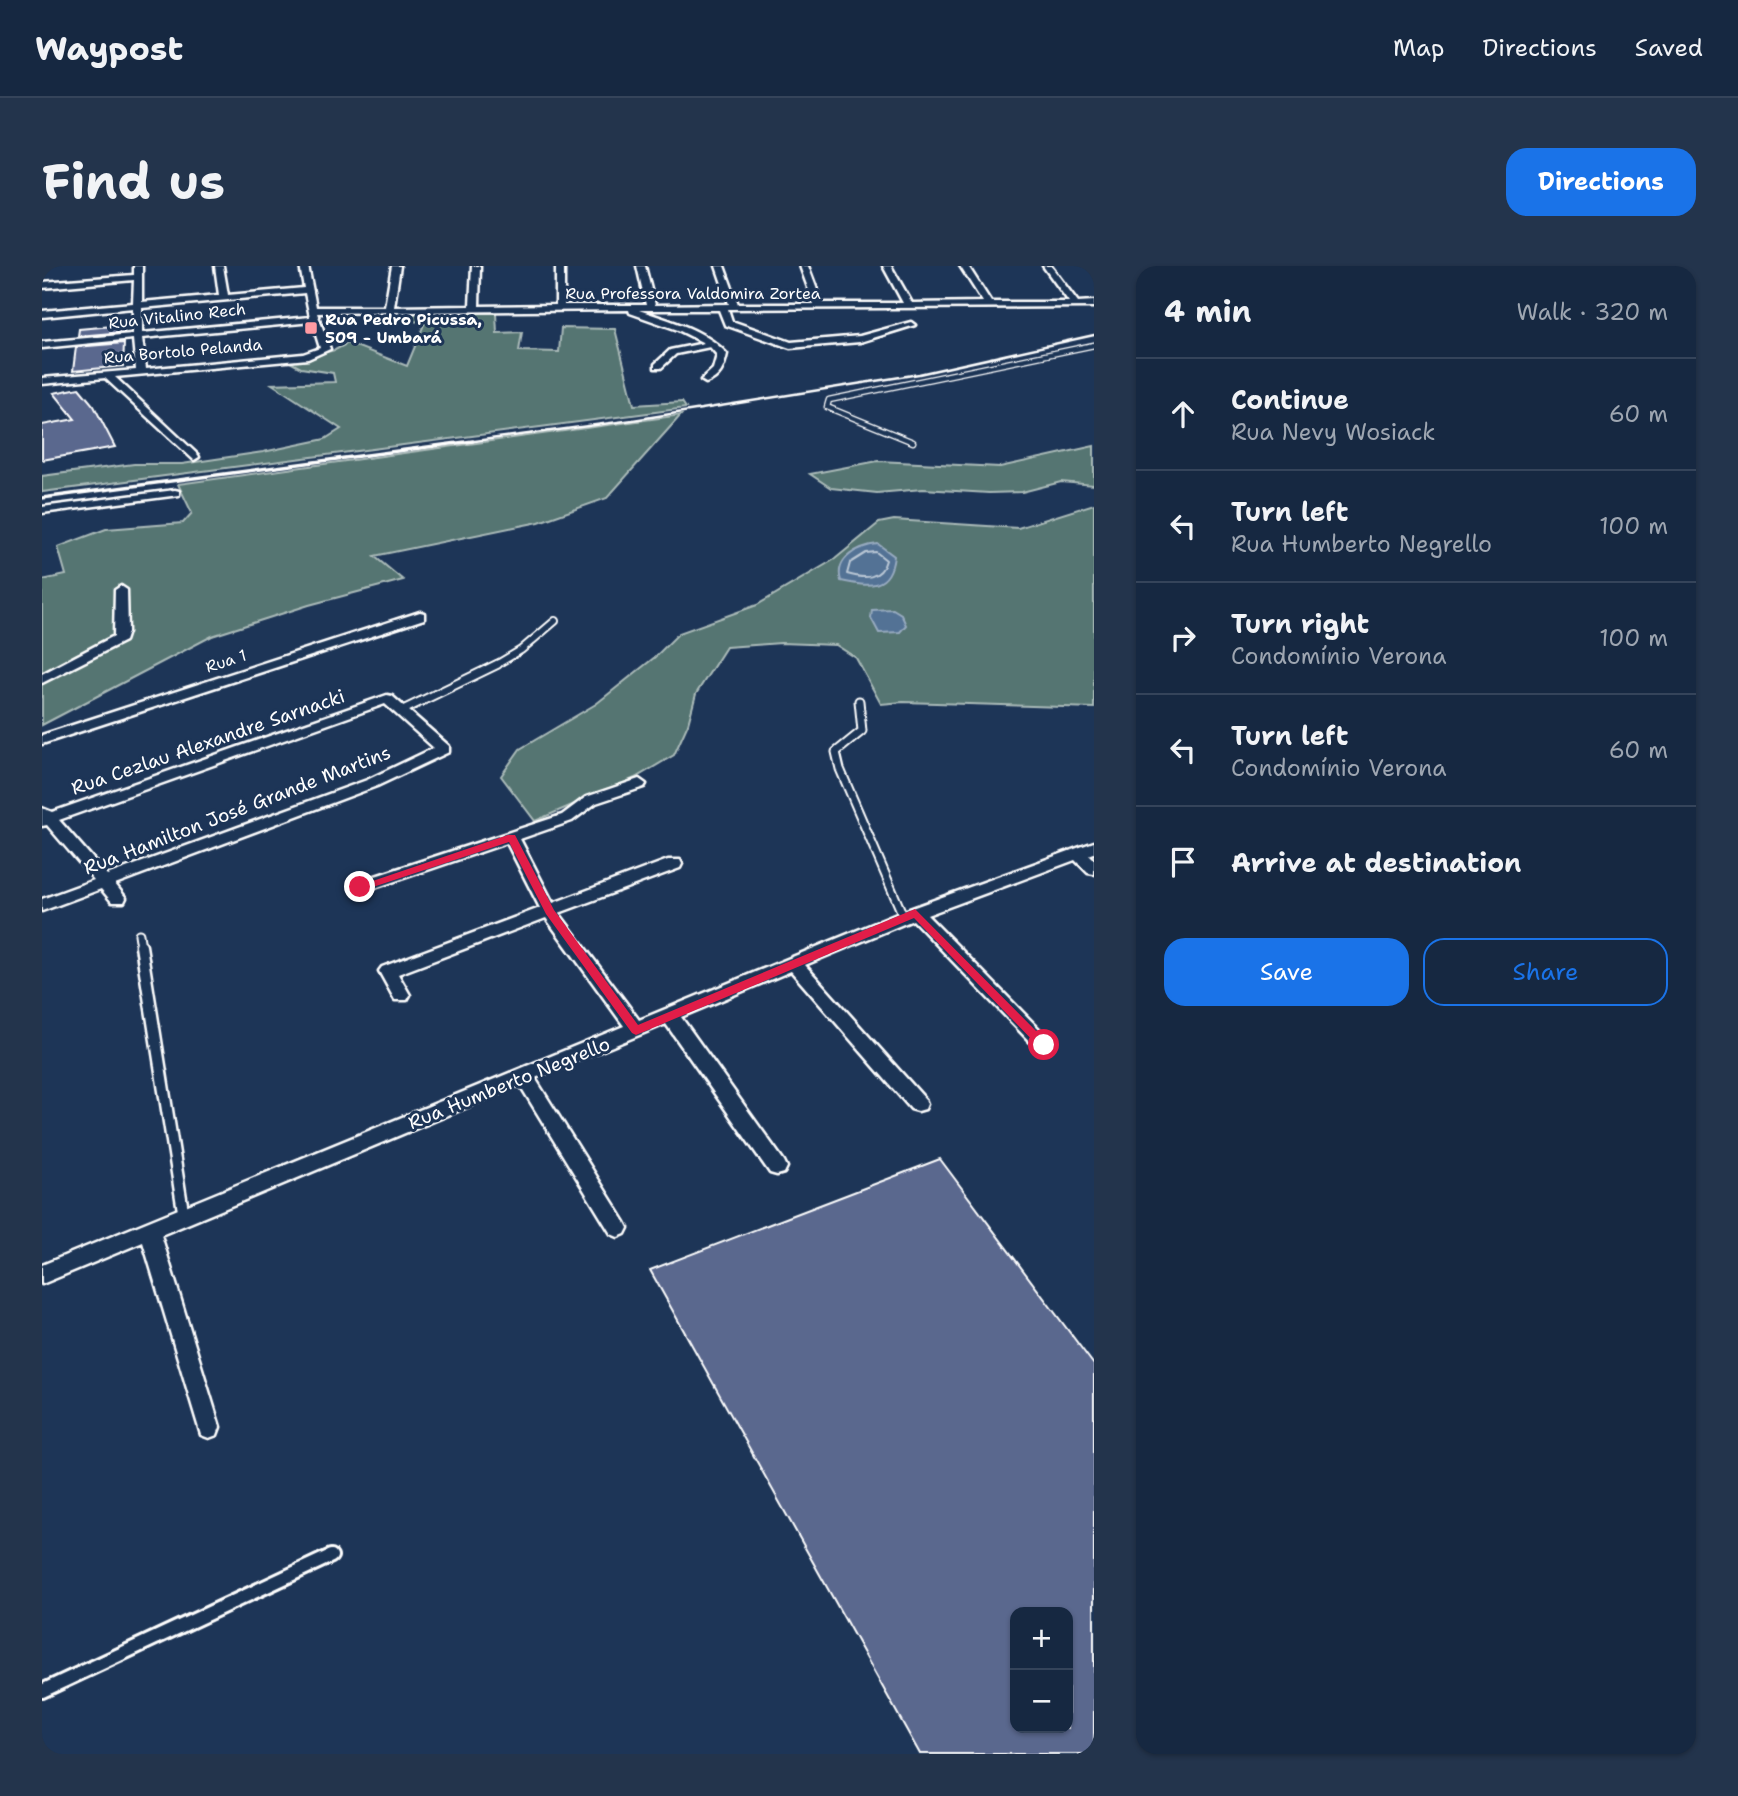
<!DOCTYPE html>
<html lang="en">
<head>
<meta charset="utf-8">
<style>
  body { margin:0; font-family:"Shantell Sans",sans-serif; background:#23344c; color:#f1f3f6 }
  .controls { position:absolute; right:21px; bottom:21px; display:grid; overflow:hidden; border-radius:14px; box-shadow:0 2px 5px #0004 }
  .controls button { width:63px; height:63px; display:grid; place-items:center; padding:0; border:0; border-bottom:2px solid #35445a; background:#162841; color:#f1f3f6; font:35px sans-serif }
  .stop { position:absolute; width:21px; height:21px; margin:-16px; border:5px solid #e11d48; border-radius:50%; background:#fff }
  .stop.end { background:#e11d48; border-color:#fff; box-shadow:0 2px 7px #0008 }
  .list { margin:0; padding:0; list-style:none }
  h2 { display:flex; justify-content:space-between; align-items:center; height:91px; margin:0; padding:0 28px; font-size:30px }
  h2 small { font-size:23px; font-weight:400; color:#9ea6b1 }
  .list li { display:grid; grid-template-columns:46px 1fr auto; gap:21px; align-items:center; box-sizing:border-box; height:112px; padding:0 28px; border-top:2px solid #35445a }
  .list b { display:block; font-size:26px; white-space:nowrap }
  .list p { margin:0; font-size:23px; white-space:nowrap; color:#9ea6b1 }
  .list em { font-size:23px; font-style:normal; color:#9ea6b1 }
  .actions { display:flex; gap:14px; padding:21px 28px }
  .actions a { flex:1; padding:16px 0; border:2px solid #1a73e8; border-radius:21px; text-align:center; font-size:24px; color:#1a73e8 }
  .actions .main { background:#1a73e8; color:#fff }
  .icon { flex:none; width:38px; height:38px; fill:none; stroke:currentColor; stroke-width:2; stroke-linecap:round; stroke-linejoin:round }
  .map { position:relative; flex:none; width:1052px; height:1488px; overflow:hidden; border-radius:21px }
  header { display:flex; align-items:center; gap:42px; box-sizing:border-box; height:98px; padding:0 35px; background:#162841; border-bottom:2px solid #35445a }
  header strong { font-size:33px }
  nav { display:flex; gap:38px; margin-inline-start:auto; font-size:24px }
  .intro { display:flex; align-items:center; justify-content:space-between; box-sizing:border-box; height:168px; padding:0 42px }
  h1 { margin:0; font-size:49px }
  .button { padding:18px 32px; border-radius:21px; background:#1a73e8; color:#fff; font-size:24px; font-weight:700 }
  main { display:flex; gap:42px; padding:0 42px }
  aside { flex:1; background:#162841; border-radius:21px; box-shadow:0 2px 5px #0004 }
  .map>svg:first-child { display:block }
  .green { fill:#557472; stroke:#aabab8; stroke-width:2 }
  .water { fill:#527295; stroke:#97aabf; stroke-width:2 }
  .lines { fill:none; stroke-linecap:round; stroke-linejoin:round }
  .shore { stroke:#bac7d5; stroke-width:2 }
  .building { fill:#5a678e; stroke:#fff; stroke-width:2; fill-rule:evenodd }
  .lane-far4-casing { stroke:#fff; stroke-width:7 }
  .lane-far3-casing { stroke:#fff; stroke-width:10 }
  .lane-far2-casing { stroke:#fff; stroke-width:11 }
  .lane-far1-casing { stroke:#fff; stroke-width:15 }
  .lane-casing { stroke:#fff; stroke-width:18 }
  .street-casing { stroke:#fff; stroke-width:5 }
  .lane-far4 { stroke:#1d3557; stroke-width:4.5 }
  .lane-far3 { stroke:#1d3557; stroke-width:6 }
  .lane-far2 { stroke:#1d3557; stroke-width:7 }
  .lane-far1 { stroke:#1d3557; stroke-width:10 }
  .lane { stroke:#1d3557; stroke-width:12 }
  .street { fill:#1d3557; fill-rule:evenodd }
  .rail-far1 { stroke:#fff; stroke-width:2.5 }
  .rail { stroke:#fff; stroke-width:3.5 }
  .route { fill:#e11d48 }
  .poi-dot { fill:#ff9aa2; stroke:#1d3557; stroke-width:2.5 }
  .labels { text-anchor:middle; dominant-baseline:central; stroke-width:6; stroke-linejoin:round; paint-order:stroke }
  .far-street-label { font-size:16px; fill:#fff; stroke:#1d3557 }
  .far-poi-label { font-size:16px; font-weight:bold; fill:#fff; stroke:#1d3557; text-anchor:start }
  .street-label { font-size:19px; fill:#fff; stroke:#1d3557 }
</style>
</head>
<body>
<header>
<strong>Waypost</strong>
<nav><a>Map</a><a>Directions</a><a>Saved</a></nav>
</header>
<div class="intro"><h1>Find us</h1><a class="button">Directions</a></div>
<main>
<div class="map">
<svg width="1052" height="1488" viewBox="0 0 1052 1488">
  <rect width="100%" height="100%" fill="#1d3557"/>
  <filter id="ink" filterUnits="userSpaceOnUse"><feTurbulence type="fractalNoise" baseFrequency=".0143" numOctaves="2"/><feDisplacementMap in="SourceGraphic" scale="14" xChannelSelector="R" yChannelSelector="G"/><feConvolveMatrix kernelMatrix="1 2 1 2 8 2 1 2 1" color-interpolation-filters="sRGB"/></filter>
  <g filter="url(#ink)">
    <path class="green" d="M358 46 454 47 455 67 480 66 477 85 517 86 519 62 573 63 592 139 640 136 644 142 0 226V210L92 198H140L221 186 283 173 299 163 230 118 293 116 291 107 259 102 246 95 293 84 306 77 365 100 383 56 355 54Z
      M639 149 565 232 497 256 332 290 361 314 267 339 170 370 0 459V314L24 309 16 281 64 263 141 257 150 247 136 218Z
      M1052 180V219L1019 216 980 226 947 227 881 223 835 227 789 222 768 208 836 195 958 201Z
      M1052 238V442L861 436 839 438 814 392 794 379 739 377 684 381 654 428 646 458 632 489 593 512 493 555 459 510 478 483 554 438 613 391 637 367 715 339 793 293 837 257 852 254 976 262Z"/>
    <path class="water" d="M836 278 852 290C848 324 828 321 799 315 792 292 817 280 836 278Z
      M851 343 859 348 864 359 858 366 837 367 829 352 830 344Z"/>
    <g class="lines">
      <path class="shore" d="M834 286 844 294C839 314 822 313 805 308L808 297 824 287Z"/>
    </g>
    <path class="building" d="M82 59V66L36 70 37 63Z
      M82 77 81 100 31 105 34 81Z
      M37 122 52 140 73 181 0 194V159L33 153 12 127Z
      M898 893 1052 1099V1488H878L608 1004ZM973 1346H1026V1462H973Z"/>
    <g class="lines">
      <g class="lane-far4-casing">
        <path id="lane-far4" d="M871 176 785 141 787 134 1052 79"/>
      </g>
      <g class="lane-far3-casing">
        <path id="lane-far3" d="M452 400 479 384 513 355"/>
      </g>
      <g class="lane-far2-casing">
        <path id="lane-far2" d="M817 435 820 465 794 486 798 503 862 652
          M359 445 456 398
          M97 668 99 681"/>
      </g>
      <g class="lane-far1-casing">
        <path id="lane-far1" d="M99 680 142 951"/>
      </g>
      <g class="lane-casing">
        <path id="lane" d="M0 1425 289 1290"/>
      </g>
      <g class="street-casing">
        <path id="street" d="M92 0H100V36L177 29 173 0H181L186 29 262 22 258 0H266L274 41H343L350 0H358L352 41 428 40 430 0H438L437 40 514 39V0H522V39H604L595 0H603L613 39 687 38 674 0H682L696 38H772L758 0H766L780 37H861L841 0H849L870 37 941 36 918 0H926L949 36H1027L1001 0H1009L1036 36 1052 35V41L686 43 690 55 749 76 818 70 869 56 873 59 818 76 748 82 683 59 677 44H597C628 55 663 63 685 88 682 102 678 112 664 117L659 114 671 103 675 89 668 81 634 88 619 102H613V98L628 84 662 77 636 64 588 47 587 44 275 47 288 83 266 93 73 111 156 189 157 191 152 194 63 112 0 118V112L94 104 91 73 0 82V76L90 68 91 42 0 51V45L91 37 92 14 0 22V16L92 9ZM263 27 268 51 100 67V42ZM270 56 278 82 261 88 104 103 100 72Z
          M133 224 137 225V229L0 247V241Z
          M79 320 85 324 86 366 83 375 0 417V408L72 370 73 324Z
          M378 346 382 347V353L0 478V469Z
          M345 429 350 430 407 480V486L335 520 73 618 84 632 82 636H70L59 623 0 645V633L52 614 5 559 0 560V542L10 546ZM343 438 392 482 325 514 65 609 17 554Z
          M597 513 604 518 602 521 554 537 530 555 478 573 511 637 626 594H638L640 598 638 602 517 647 597 754 867 643 1052 576V587L1047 589 1052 594V608L1046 607 1033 594 885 649 1008 774 1011 779 1008 784H996L871 654 763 699 883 833 885 838 883 843 876 845 869 843 749 705 639 751 742 895 745 901 742 907 735 909 728 907 624 758 493 812 583 956 586 962 583 968 576 971 569 968 478 819 119 969 178 1161 175 1169 167 1172 159 1169 101 976 0 1018V999L582 760 504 652 356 708 368 729 365 734H353L337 705 340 701 498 642 465 577 324 625H312L310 621 312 617 520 549 544 531Z"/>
      </g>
      <use href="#lane-far4" class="lane-far4"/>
      <use href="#lane-far3" class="lane-far3"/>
      <use href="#lane-far2" class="lane-far2"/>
      <use href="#lane-far1" class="lane-far1"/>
      <use href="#lane" class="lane"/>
      <use href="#street" class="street"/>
      <path class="rail-far1" d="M418 177 591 154 877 108 1052 69"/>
      <path class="rail" d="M0 232 431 175"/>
    </g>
  </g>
  <path class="route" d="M466 569H473L512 644 596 759 873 643 1008 779 1006 782H998L872 652 594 769 590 767 504 648 467 576 322 624 313 621Z"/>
  <rect class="poi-dot" x="262" y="55" width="14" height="14" rx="3.5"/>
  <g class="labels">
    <g class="far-street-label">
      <text x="651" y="27">Rua Professora Valdomira Zortea</text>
      <text transform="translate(135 50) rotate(-6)">Rua Vitalino Rech</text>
      <text transform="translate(141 85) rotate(-5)">Rua Bortolo Pelanda</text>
      <text transform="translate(184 395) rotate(-18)">Rua 1</text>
    </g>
    <g class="far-poi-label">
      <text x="283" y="53">Rua Pedro Picussa,<tspan x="283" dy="18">509 - Umbará</tspan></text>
    </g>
    <g class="street-label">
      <text transform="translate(166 476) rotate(-19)">Rua Cezlau Alexandre Sarnacki</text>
      <text transform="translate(195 544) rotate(-21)">Rua Hamilton José Grande Martins</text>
      <text transform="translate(467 817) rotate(-22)">Rua Humberto Negrello</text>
    </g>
  </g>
</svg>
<div class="controls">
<button>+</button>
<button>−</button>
</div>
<div class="stop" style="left:1002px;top:779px"></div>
<div class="stop end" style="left:318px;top:621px"></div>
</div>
<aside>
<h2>4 min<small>Walk · 320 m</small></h2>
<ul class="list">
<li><svg class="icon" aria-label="ahead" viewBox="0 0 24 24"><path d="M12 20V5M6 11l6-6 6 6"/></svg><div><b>Continue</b><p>Rua Nevy Wosiack</p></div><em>60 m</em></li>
<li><svg class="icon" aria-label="left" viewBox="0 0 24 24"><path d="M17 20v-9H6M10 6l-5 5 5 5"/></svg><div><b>Turn left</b><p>Rua Humberto Negrello</p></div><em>100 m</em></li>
<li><svg class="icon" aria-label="right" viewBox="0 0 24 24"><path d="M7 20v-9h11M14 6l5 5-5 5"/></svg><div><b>Turn right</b><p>Condomínio Verona</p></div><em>100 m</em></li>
<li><svg class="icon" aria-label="left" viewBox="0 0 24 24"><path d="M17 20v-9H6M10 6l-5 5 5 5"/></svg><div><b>Turn left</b><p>Condomínio Verona</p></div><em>60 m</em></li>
<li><svg class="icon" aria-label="arrive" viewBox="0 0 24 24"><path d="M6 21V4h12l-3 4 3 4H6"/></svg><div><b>Arrive at destination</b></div></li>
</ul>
<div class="actions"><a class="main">Save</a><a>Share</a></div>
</aside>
</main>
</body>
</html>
